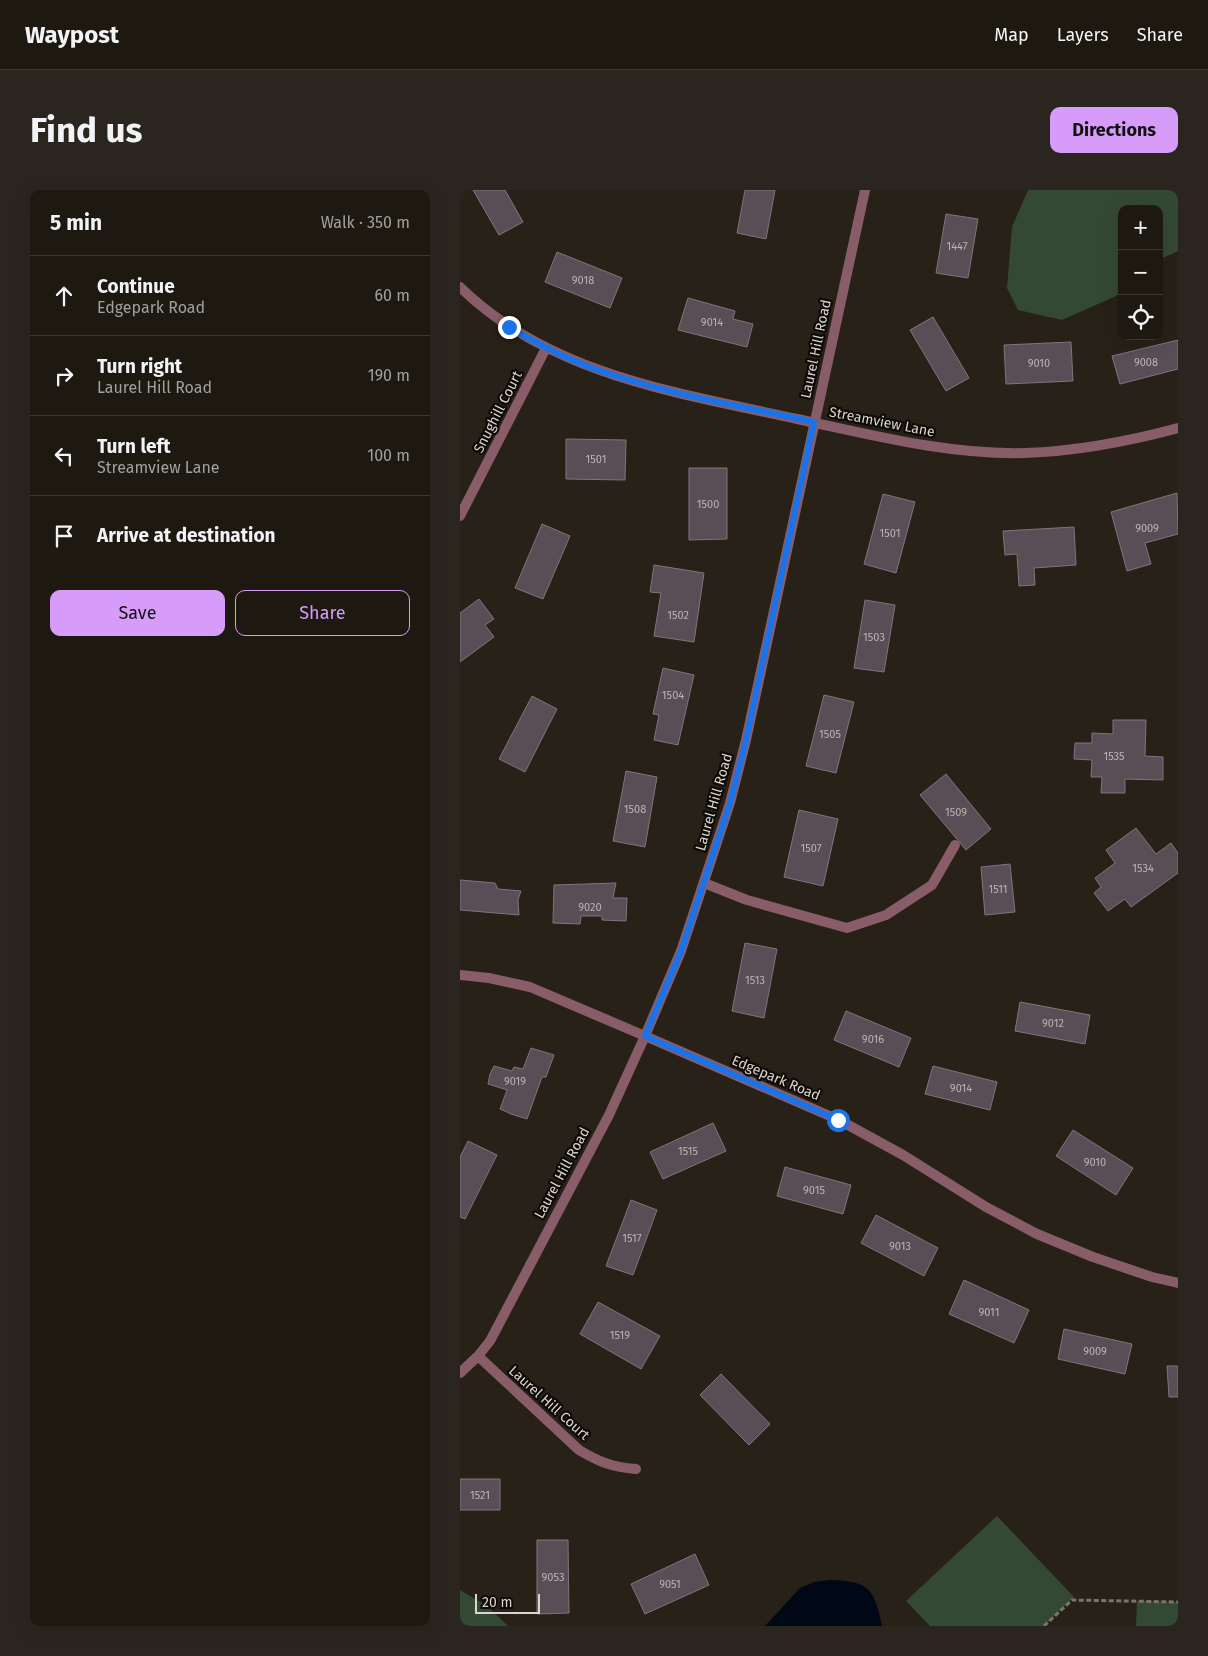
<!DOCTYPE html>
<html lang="en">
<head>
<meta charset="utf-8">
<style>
  body { margin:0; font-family:"Fira Sans",sans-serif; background:#2a261f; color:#f1f3f6 }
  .controls { position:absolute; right:15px; top:15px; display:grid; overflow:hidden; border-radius:10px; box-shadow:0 5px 20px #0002 }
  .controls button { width:45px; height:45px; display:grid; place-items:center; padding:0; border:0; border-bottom:1px solid #3b3831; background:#1d1911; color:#f1f3f6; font:25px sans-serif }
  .scale { position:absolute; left:15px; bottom:12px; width:65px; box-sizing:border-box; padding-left:5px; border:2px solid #dad5ce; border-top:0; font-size:14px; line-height:18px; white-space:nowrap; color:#dad5ce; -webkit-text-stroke:4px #0e0b07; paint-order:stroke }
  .stop { position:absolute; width:15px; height:15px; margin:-11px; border:4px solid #1a73e8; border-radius:50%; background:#fff }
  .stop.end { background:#1a73e8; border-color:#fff; box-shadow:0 1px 5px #0008 }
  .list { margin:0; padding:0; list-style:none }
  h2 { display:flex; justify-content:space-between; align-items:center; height:65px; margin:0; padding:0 20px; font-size:21px }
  h2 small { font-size:16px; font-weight:400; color:#a0a09f }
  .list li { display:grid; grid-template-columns:32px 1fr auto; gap:15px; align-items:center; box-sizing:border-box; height:80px; padding:0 20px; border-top:1px solid #3b3831 }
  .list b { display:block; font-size:19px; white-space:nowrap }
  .list p { margin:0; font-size:16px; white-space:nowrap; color:#a0a09f }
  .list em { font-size:16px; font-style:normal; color:#a0a09f }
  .actions { display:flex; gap:10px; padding:15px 20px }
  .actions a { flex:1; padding:11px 0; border:1px solid #d79bf9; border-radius:10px; text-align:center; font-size:18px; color:#d79bf9 }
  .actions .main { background:#d79bf9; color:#111 }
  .icon { flex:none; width:28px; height:28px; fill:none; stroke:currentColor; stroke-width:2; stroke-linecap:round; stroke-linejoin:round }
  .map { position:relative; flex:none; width:718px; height:1436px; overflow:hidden; border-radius:10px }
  header { display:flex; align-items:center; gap:30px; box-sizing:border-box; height:70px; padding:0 25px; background:#1d1911; border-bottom:1px solid #3b3831 }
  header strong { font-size:24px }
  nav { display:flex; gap:28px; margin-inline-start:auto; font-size:18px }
  .intro { display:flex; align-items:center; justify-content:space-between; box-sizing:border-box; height:120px; padding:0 30px }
  h1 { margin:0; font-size:35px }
  .button { padding:12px 22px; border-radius:10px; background:#d79bf9; color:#111; font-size:18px; font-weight:700 }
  main { display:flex; gap:30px; padding:0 30px }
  aside { flex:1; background:#1d1911; border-radius:10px; box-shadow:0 5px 20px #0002 }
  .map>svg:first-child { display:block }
  .green { fill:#344933 }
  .water { fill:#000818 }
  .building { fill:#5a4e56; stroke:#81747d }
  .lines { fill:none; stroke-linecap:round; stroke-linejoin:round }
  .path { stroke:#7a746c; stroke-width:3; stroke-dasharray:5 2.5; stroke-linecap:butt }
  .service { stroke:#885c68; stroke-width:10 }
  .minor { stroke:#885c68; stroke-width:10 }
  .route { stroke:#1a73e8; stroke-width:6 }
  .labels { text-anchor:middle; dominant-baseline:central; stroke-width:4.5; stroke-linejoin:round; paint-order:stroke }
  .number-label { font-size:11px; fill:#bab3b0 }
  .street-label { font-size:14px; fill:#dad5ce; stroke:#0e0b07 }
</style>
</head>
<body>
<header>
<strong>Waypost</strong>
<nav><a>Map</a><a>Layers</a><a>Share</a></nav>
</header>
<div class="intro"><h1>Find us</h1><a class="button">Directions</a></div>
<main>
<aside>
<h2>5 min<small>Walk · 350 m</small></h2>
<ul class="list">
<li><svg class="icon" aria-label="ahead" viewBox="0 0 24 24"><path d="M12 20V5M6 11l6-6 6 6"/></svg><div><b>Continue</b><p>Edgepark Road</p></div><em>60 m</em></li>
<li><svg class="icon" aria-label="right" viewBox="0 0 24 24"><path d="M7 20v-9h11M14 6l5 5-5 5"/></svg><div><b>Turn right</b><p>Laurel Hill Road</p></div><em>190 m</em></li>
<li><svg class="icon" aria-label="left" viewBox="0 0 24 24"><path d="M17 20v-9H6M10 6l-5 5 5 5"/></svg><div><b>Turn left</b><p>Streamview Lane</p></div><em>100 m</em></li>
<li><svg class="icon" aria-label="arrive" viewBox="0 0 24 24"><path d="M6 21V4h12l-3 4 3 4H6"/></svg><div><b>Arrive at destination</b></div></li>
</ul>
<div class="actions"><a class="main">Save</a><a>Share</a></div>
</aside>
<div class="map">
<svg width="718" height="1436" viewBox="0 0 718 1436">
  <rect width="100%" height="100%" fill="#272117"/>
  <path class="green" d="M568 0H718V61L699 70V19H662V100L656 106 602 130 558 120 547 98 552 37Z
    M537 1326 614 1407 584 1436H470L446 1411Z
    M0 1400 27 1416 48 1436H0Z
    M677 1411 718 1412V1436H676Z"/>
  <path class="water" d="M370 1390C410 1391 414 1399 422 1436H305L340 1398 354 1392Z"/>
  <path class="building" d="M13 0H45L63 32 39 45Z
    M285 0H315L306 49 277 43Z
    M486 24 518 29 508 88 476 83Z
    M97 62 162 88 150 118 85 92Z
    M228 108 275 121 273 129 293 134 287 157 218 140Z
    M473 127 509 188 486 201 450 140Z
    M718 150V179L660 194 652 166Z
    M611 152 613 191 546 194 544 155Z
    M106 249 166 250 165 290 106 289Z
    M229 278H267V349L229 350Z
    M717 303 718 344 685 353 691 374 667 381 651 322Z
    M423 304 455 312 436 383 404 374Z
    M82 334 110 346 83 409 55 398Z
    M614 337 616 375 574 378 575 395 559 396 557 364 545 365 543 341Z
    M194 375 244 383 234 452 194 446 201 403 190 402Z
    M19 409 34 429 25 435 34 447 0 472V423Z
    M405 410 435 415 424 482 394 478Z
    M203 478 234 485 218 555 194 550 199 525 193 524Z
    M364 505 394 512 376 583 346 576Z
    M72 506 97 519 65 582 39 569Z
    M653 530H686L685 566 703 567V590L665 589V603H641L642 587H631L632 570 614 569 615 553H632V543L653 544Z
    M166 581 197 587 185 657 153 651Z
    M486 584 531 639 506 660 460 605Z
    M339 620 378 629 363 696 324 687Z
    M676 638 696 664 711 653 718 663V683L671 717 665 709 648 721 634 703 641 697 635 688 655 673 646 660Z
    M550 674 555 722 525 725 521 677Z
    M0 690 35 693 38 699 61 701 58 710 59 725 0 720Z
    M156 693 153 708H167L166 731 142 730V726H121L120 734 93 733 94 695Z
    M285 753 317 759 304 828 272 821Z
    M560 812 630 825 625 854 555 841Z
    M386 821 451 848 439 877 374 850Z
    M71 858 94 865 86 887H82L67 929 51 924 40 919 47 900 28 894 30 884 34 876 52 881 54 877 63 879Z
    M473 876 537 892 530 920 465 904Z
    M253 933 266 961 203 989 190 962Z
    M613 940 673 978 656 1005 596 966Z
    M8 951 37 965 5 1029 0 1027V967Z
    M325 977 391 995 383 1024 317 1006Z
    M171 1010 197 1020 173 1085 146 1076Z
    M416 1025 478 1058 464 1086 401 1053Z
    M504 1090 569 1120 554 1153 489 1124Z
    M138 1112 200 1146 181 1179 120 1144Z
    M604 1139 672 1154 665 1184 598 1169Z
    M707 1176H718V1207H709Z
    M261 1184 310 1234 289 1255 240 1205Z
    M0 1289H40V1320H0Z
    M77 1350H108L109 1423 77 1424Z
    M235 1364 249 1395 185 1424 171 1394Z"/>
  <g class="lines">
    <path class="path" d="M584 1436 612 1410 718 1412"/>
    <path class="service" d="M244 693 287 710 387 738 426 725 472 695 495 655"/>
    <path class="minor" d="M0 97C90 185 219 203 337 229 412 245 488 265 565 263 619 261 666 252 718 238
      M0 326 86 158
      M0 785 29 788 70 797 185 846 379 930 443 965 526 1017 577 1044 633 1067 692 1087 718 1093
      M18 1166 119 1260C139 1272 152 1277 176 1279
      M0 1183 18 1166 30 1151 149 925 185 846 221 761 270 613 286 550 405 0"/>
  </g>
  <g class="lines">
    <path class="route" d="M49 137C76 153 105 168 135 179 205 204 281 216 354 232L286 550 270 613 221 761 185 846 378 930"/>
  </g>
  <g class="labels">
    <g class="number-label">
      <text x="497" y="56">1447</text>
      <text x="123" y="90">9018</text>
      <text x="252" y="132">9014</text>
      <text x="686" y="172">9008</text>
      <text x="579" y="173">9010</text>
      <text x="136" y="269">1501</text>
      <text x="248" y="314">1500</text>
      <text x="687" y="338">9009</text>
      <text x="430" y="343">1501</text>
      <text x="218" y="425">1502</text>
      <text x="414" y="447">1503</text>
      <text x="213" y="505">1504</text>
      <text x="370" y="544">1505</text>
      <text x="654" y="566">1535</text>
      <text x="175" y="619">1508</text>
      <text x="496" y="622">1509</text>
      <text x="351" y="658">1507</text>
      <text x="683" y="678">1534</text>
      <text x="538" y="699">1511</text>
      <text x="130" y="717">9020</text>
      <text x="295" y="790">1513</text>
      <text x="593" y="833">9012</text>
      <text x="413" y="849">9016</text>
      <text x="55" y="891">9019</text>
      <text x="501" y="898">9014</text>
      <text x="228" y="961">1515</text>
      <text x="635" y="972">9010</text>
      <text x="354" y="1000">9015</text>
      <text x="172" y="1048">1517</text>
      <text x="440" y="1056">9013</text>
      <text x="529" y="1122">9011</text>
      <text x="160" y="1145">1519</text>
      <text x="635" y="1161">9009</text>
      <text x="20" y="1305">1521</text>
      <text x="93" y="1387">9053</text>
      <text x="210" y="1394">9051</text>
    </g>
    <g class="street-label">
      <text transform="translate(356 159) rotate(-78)">Laurel Hill Road</text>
      <text transform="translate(38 222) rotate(-63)">Snughill Court</text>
      <text transform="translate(422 232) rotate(11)">Streamview Lane</text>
      <text transform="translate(254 612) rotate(-74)">Laurel Hill Road</text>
      <text transform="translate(316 888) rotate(23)">Edgepark Road</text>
      <text transform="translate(102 983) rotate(-62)">Laurel Hill Road</text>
      <text transform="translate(89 1213) rotate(42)">Laurel Hill Court</text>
    </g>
  </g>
</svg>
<div class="controls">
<button>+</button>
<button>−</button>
<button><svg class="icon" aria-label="locate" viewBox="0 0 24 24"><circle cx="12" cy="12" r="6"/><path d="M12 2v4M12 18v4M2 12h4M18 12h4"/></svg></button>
</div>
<div class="scale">20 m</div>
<div class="stop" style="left:378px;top:930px"></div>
<div class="stop end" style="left:49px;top:137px"></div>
</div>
</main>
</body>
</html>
